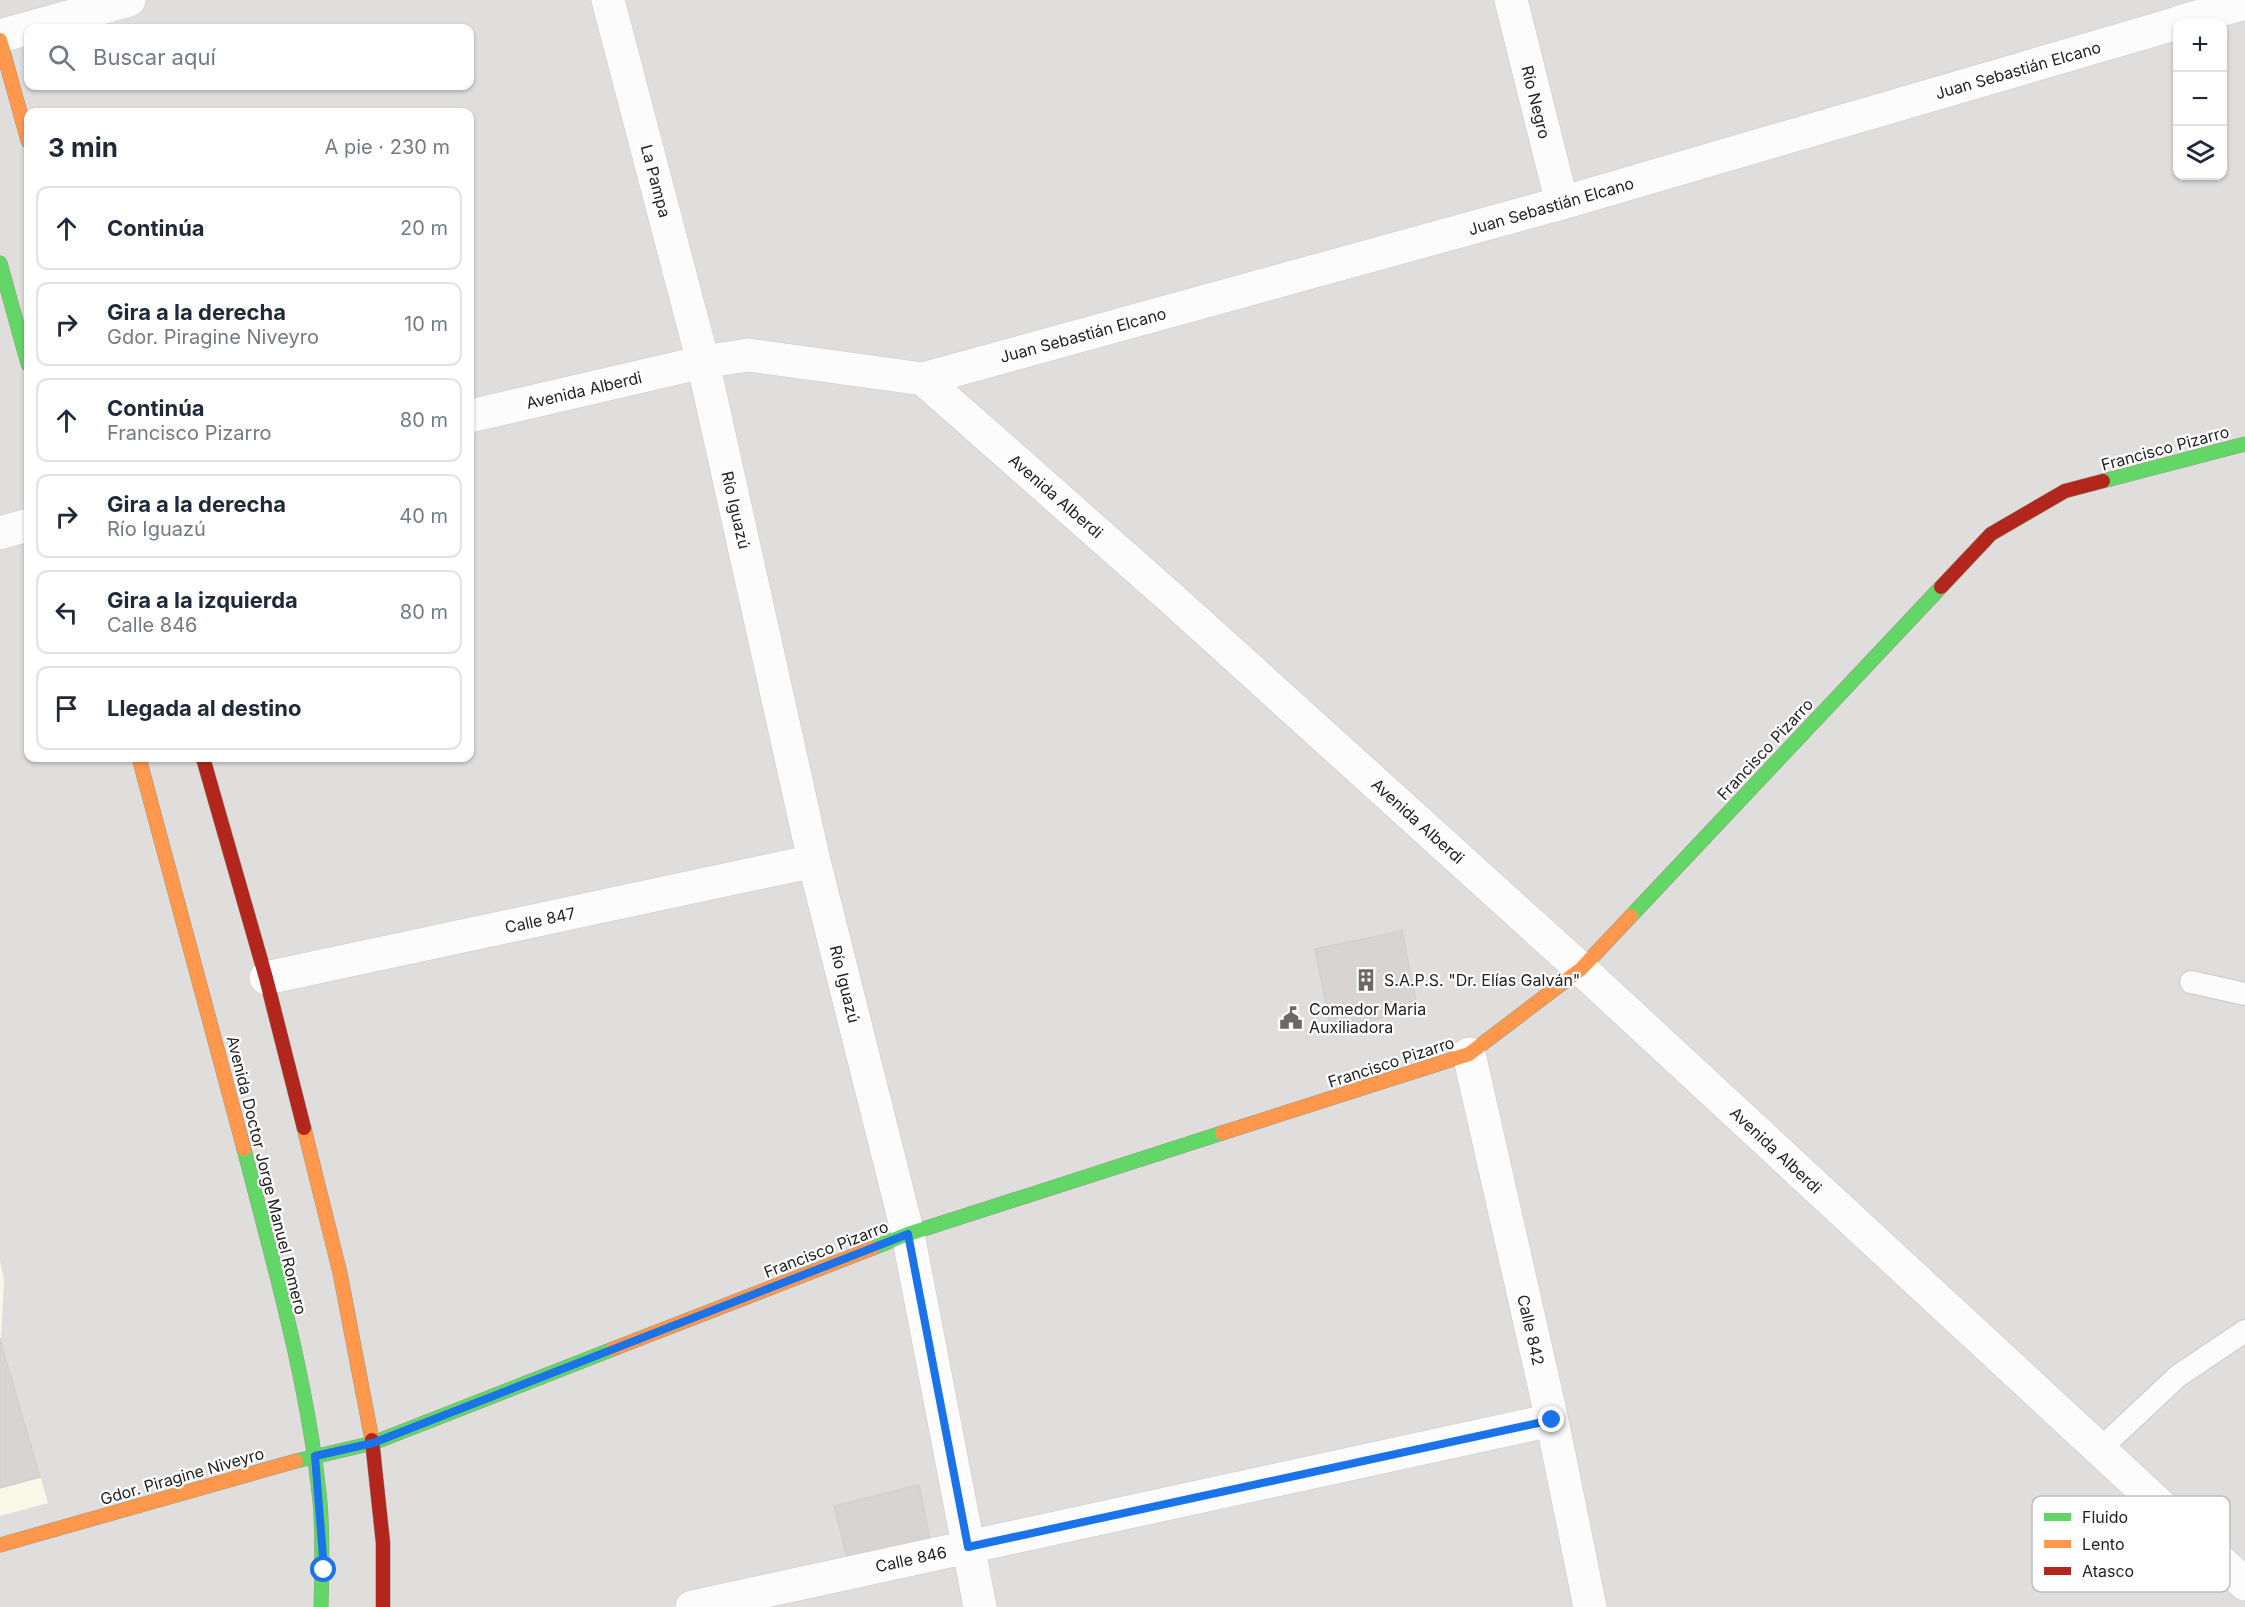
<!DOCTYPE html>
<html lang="es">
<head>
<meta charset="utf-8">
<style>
  body { margin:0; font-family:Inter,sans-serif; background:#f2f2f3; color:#1f2937 }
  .controls { position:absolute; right:18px; top:18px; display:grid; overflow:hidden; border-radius:12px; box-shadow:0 2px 4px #0004 }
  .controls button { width:54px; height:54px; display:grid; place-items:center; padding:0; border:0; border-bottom:2px solid #e0e1e3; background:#fff; color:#1f2937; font:30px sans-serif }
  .stop { position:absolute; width:18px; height:18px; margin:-14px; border:4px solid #1a73e8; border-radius:50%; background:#fff }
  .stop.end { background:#1a73e8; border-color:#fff; box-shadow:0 2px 6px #0008 }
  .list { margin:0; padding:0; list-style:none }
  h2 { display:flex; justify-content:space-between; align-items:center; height:78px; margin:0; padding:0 24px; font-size:26px }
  h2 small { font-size:20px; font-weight:400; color:#747a83 }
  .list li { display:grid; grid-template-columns:39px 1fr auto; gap:18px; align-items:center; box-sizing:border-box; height:84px; margin:0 12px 12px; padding:0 12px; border:2px solid #e0e1e3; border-radius:12px }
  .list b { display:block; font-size:22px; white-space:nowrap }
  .list p { margin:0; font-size:20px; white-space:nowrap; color:#747a83 }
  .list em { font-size:20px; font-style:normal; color:#747a83 }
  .icon { flex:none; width:33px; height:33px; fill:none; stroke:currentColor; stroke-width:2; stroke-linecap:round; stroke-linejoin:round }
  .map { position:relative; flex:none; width:2245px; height:1607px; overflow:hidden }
  .search { position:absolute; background:#fff; box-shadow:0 2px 4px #0004; left:24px; top:24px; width:450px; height:66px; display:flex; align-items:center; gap:15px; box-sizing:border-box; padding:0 21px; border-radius:12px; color:#747a83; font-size:22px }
  .panel { position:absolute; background:#fff; box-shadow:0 2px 4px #0004; left:24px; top:108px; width:450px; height:654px; border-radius:12px }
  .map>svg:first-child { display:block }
  .residential { fill:#dfdedc; fill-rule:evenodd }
  .education { fill:#f8f7e8 }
  .building { fill:#d7d4d2; stroke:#d3d0cc; stroke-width:1.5 }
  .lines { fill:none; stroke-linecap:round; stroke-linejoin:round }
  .lane-casing { stroke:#c9c8c7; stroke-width:24 }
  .street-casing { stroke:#c9c8c7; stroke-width:34 }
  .fast-casing { stroke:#999a82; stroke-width:15 }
  .slow-casing { stroke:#999a82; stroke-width:15 }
  .jam-casing { stroke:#999a82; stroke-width:15 }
  .lane { stroke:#fdfcfc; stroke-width:22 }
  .street { stroke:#fdfcfc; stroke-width:33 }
  .fast { stroke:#63d668; stroke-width:14 }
  .slow { stroke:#ff974d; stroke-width:14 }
  .jam { stroke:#b3261e; stroke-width:14 }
  .route { stroke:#1a73e8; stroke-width:8 }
  .labels { text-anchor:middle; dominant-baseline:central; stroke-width:4.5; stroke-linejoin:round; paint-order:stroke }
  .street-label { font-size:16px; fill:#222; stroke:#fff }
  .poi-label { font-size:16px; fill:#222; stroke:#fff; text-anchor:start }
  .key { fill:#fff; stroke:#bdbdbd; stroke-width:1.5 }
  .key-label { font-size:16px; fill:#222 }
</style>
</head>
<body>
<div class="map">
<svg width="2245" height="1607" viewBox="0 0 2245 1607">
  <rect width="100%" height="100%" fill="#f0eeeb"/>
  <path class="residential" d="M0 0H2245V1607H0ZM2178 22H2222V176H2178ZM28 28H470V86H28ZM28 112H470V758H28Z"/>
  <path class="education" d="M0 1260 4 1281 1 1338 48 1503 0 1516Z"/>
  <path class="building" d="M1402 931 1418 1010 1331 1029 1315 949Z
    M0 1338 40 1477 0 1488Z
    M919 1485 931 1544 848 1561 834 1506Z"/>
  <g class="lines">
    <g class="lane-casing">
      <path id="lane" d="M2191 982 2245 994
        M2099 1450 2178 1376 2245 1331"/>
    </g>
    <g class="street-casing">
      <path id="street" d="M608 0 703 362 814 861 908 1234 980 1607
        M1511 0 1562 203
        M2179 22 2245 3
        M0 36 129 0
        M923 379 1562 203 2178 23
        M470 416 703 362 748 355 923 379 1170 597 1581 969 2245 1584
        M0 533 28 525
        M266 978 814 861
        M1469 1054 1552 1420 1590 1607
        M692 1607 1552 1420"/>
    </g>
    <g class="fast-casing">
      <path id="fast" d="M0 263 28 364
        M2103 481 2245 444
        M1631 916 1941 587
        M244 1149C274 1266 308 1382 320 1502 323 1537 322 1572 321 1607
        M873 1248 908 1234 1222 1133
        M296 1461 373 1443 613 1349"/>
    </g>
    <g class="slow-casing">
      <path id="slow" d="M0 40 28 141
        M139 758 244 1149
        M304 1128 340 1273 372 1440
        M1222 1133 1469 1054 1581 969 1631 916
        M613 1349 873 1248
        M0 1545 296 1461"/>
    </g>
    <g class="jam-casing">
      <path id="jam" d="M1941 587 1991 534 2065 491 2103 481
        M203 758 266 978 304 1128
        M372 1440 383 1543V1607"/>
    </g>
    <use href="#lane" class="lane"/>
    <use href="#street" class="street"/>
    <use href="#fast" class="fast"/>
    <use href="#slow" class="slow"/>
    <use href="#jam" class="jam"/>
  </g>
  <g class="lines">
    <path class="route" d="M324 1570 315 1456 373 1443 908 1234 968 1547 1552 1420"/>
  </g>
  <defs>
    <g id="building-bare" transform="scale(1.8)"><path d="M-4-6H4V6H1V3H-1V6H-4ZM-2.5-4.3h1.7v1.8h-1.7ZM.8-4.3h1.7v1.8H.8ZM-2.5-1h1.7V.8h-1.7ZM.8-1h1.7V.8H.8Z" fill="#6a6968" stroke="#fff" stroke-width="2.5" paint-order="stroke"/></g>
    <g id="civic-bare" transform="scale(1.8)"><path d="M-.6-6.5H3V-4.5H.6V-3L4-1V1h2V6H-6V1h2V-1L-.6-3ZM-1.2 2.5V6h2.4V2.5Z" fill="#6a6968" stroke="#fff" stroke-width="2.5" paint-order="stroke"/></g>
  </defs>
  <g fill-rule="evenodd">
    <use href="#building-bare" x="1366" y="980"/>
    <use href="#civic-bare" x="1291" y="1018"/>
  </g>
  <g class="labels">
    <g class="street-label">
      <text transform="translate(2018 70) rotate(-16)">Juan Sebastián Elcano</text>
      <text transform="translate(1536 102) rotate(76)">Río Negro</text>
      <text transform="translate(656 181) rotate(75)">La Pampa</text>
      <text transform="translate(1551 206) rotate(-16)">Juan Sebastián Elcano</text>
      <text transform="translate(1083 335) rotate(-15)">Juan Sebastián Elcano</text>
      <text transform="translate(584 390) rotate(-13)">Avenida Alberdi</text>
      <text transform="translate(2165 448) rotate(-15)">Francisco Pizarro</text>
      <text transform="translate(1056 496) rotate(41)">Avenida Alberdi</text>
      <text transform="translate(736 510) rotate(77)">Río Iguazú</text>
      <text transform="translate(1765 749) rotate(-47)">Francisco Pizarro</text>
      <text transform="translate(1418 821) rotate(42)">Avenida Alberdi</text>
      <text transform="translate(540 920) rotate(-12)">Calle 847</text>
      <text transform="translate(845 984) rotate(76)">Río Iguazú</text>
      <text transform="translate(1391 1062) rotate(-18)">Francisco Pizarro</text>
      <text transform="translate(1776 1150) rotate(43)">Avenida Alberdi</text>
      <text transform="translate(267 1175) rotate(76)">Avenida Doctor Jorge Manuel Romero</text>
      <text transform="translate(826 1249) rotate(-21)">Francisco Pizarro</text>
      <text transform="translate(1531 1330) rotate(77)">Calle 842</text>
      <text transform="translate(182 1476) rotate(-16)">Gdor. Piragine Niveyro</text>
      <text transform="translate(911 1559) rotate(-12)">Calle 846</text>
    </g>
    <g class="poi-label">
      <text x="1384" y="980">S.A.P.S. "Dr. Elías Galván"</text>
      <text x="1309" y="1009">Comedor Maria<tspan x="1309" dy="18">Auxiliadora</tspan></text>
    </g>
  </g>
  <rect x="2032" y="1496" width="198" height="96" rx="9" class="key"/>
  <rect x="2044" y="1513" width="27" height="8" fill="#63d668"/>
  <rect x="2044" y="1540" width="27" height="8" fill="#ff974d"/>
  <rect x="2044" y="1567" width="27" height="8" fill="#b3261e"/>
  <g class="key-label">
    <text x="2082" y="1523">Fluido</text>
    <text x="2082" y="1550">Lento</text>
    <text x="2082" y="1577">Atasco</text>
  </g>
</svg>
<div class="controls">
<button>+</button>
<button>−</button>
<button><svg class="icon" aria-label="layers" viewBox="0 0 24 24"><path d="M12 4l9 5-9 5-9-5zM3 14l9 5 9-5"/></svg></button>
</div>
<div class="stop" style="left:324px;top:1570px"></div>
<div class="stop end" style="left:1552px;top:1420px"></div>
<div class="search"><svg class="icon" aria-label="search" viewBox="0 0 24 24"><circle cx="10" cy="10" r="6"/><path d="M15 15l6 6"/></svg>Buscar aquí</div>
<section class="panel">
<h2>3 min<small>A pie · 230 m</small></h2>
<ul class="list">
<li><svg class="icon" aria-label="ahead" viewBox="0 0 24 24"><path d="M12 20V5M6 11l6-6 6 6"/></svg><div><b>Continúa</b></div><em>20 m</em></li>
<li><svg class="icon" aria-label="right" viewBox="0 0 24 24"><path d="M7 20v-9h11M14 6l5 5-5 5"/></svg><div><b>Gira a la derecha</b><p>Gdor. Piragine Niveyro</p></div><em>10 m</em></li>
<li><svg class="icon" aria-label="ahead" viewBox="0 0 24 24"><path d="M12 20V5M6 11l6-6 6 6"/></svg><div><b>Continúa</b><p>Francisco Pizarro</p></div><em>80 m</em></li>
<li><svg class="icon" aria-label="right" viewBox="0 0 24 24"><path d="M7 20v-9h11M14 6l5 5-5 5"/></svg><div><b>Gira a la derecha</b><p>Río Iguazú</p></div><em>40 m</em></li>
<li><svg class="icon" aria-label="left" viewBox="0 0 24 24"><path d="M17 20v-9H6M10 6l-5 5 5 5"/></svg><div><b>Gira a la izquierda</b><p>Calle 846</p></div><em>80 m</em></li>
<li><svg class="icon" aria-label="arrive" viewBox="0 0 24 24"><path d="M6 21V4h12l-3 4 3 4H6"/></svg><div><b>Llegada al destino</b></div></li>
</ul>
</section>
</div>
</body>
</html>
